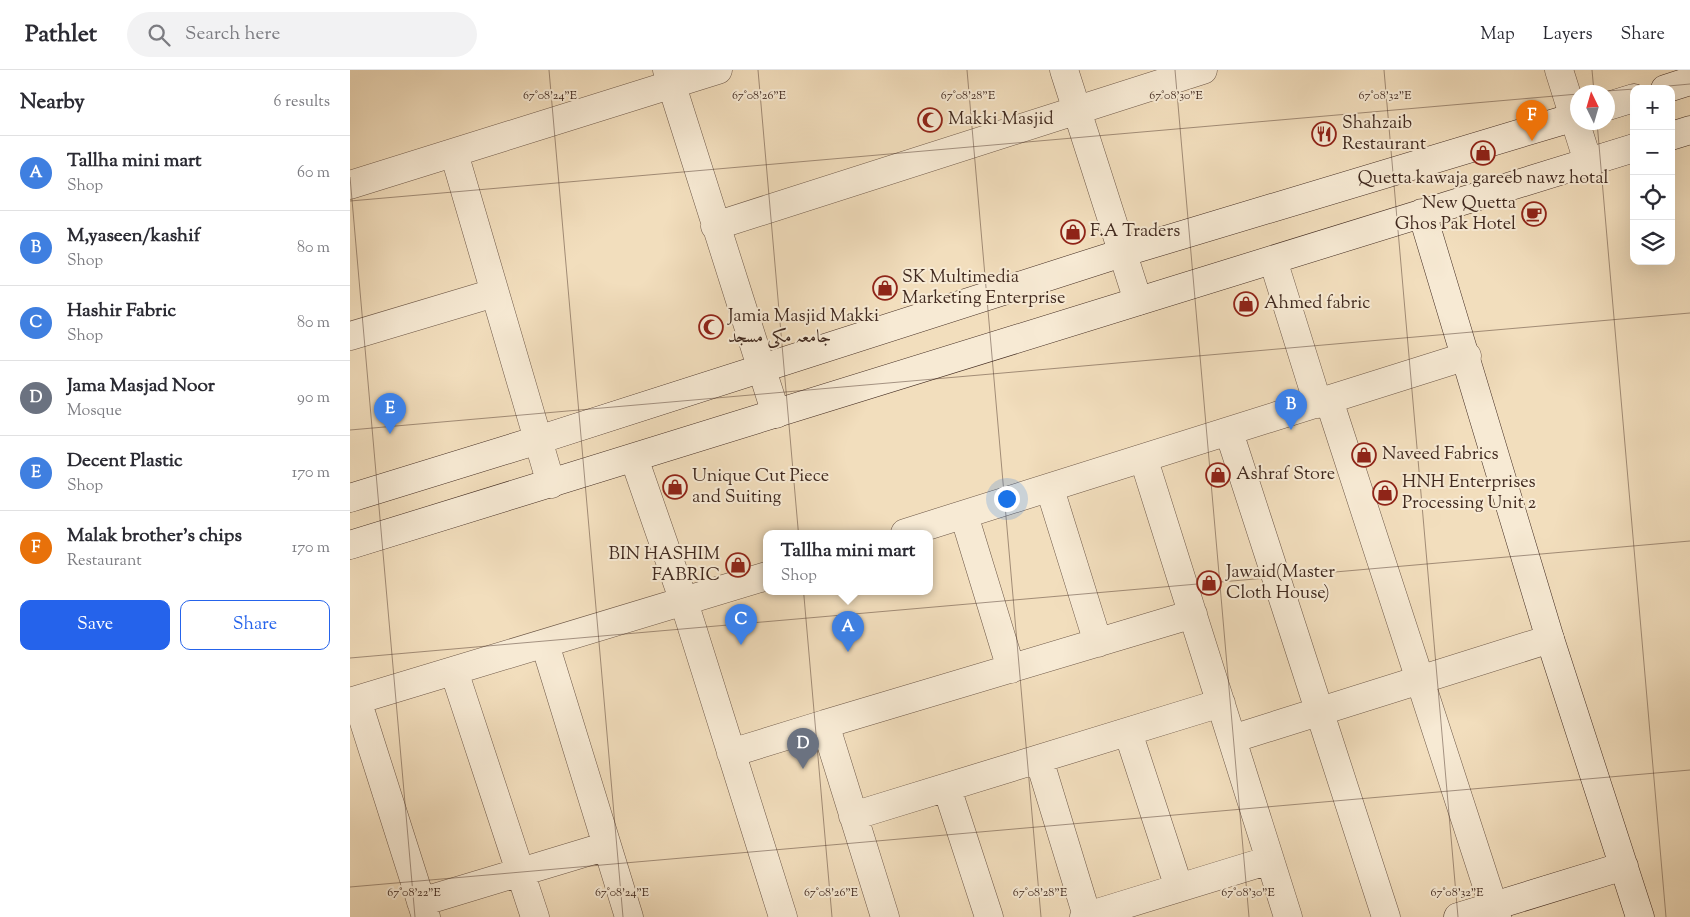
<!DOCTYPE html>
<html lang="en">
<head>
<meta charset="utf-8">
<style>
  body { margin:0; font-family:"Sorts Mill Goudy",Amiri,serif; background:#f2f2f3; color:#2b2b33 }
  .controls { position:absolute; right:15px; top:15px; display:grid; overflow:hidden; border-radius:10px; box-shadow:0 5px 20px #0002 }
  .controls button { width:45px; height:45px; display:grid; place-items:center; padding:0; border:0; border-bottom:1px solid #e1e1e2; background:#fff; color:#2b2b33; font:25px sans-serif }
  .compass { position:absolute; left:1220px; top:15px; width:45px; height:45px; border-radius:50%; background:#fff; box-shadow:0 5px 20px #0002; rotate:355deg }
  .you { position:absolute; left:656px; top:428px; width:18px; height:18px; margin:-12px; border:4px solid #fff; border-radius:50%; background:#1a73e8; box-shadow:0 0 0 8px #1a73e833 }
  .badge { display:grid; place-items:center; width:32px; height:32px; border-radius:50%; background:#2563eb; color:#fff; font-size:16px; font-weight:700 }
  .pin { position:absolute; translate:-50% -41px; filter:drop-shadow(0 1px 2px #0008) }
  .pin::after { content:''; position:absolute; top:26px; width:18px; height:15px; background:inherit; clip-path:polygon(0 0,100% 0,50% 100%) }
  .popup { position:absolute; left:413px; top:460px; width:170px; height:65px; box-sizing:border-box; display:grid; place-content:center; border-radius:10px; background:#fff; filter:drop-shadow(0 1px 4px #0005); font-size:16px; white-space:nowrap; color:#7c7c81 }
  .popup b { font-size:19px; color:#2b2b33 }
  .popup::after { content:''; position:absolute; left:50%; top:100%; margin-left:-10px; border:10px solid transparent; border-top-color:#fff }
  .list { margin:0; padding:0; list-style:none }
  h2 { display:flex; justify-content:space-between; align-items:center; height:65px; margin:0; padding:0 20px; font-size:21px }
  h2 small { font-size:16px; font-weight:400; color:#7c7c81 }
  .list li { display:grid; grid-template-columns:32px 1fr auto; gap:15px; align-items:center; box-sizing:border-box; height:75px; padding:0 20px; border-top:1px solid #e1e1e2 }
  .list b { display:block; font-size:19px; white-space:nowrap }
  .list p { margin:0; font-size:16px; white-space:nowrap; color:#7c7c81 }
  .list em { font-size:16px; font-style:normal; color:#7c7c81 }
  .actions { display:flex; gap:10px; padding:15px 20px }
  .actions a { flex:1; padding:11px 0; border:1px solid #2563eb; border-radius:10px; text-align:center; font-size:18px; color:#2563eb }
  .actions .main { background:#2563eb; color:#fff }
  .icon { flex:none; width:28px; height:28px; fill:none; stroke:currentColor; stroke-width:2; stroke-linecap:round; stroke-linejoin:round }
  .map { position:relative; flex:none; width:1340px; height:847px; overflow:hidden }
  header { display:flex; align-items:center; gap:30px; box-sizing:border-box; height:70px; padding:0 25px; background:#fff; border-bottom:1px solid #e1e1e2 }
  header strong { font-size:24px }
  nav { display:flex; gap:28px; margin-inline-start:auto; font-size:18px }
  .search { width:350px; height:45px; background:#f2f2f3; display:flex; align-items:center; gap:12px; box-sizing:border-box; padding:0 18px; border-radius:28px; color:#7c7c81; font-size:19px }
  main { display:flex }
  aside { flex:1; background:#fff }
  .map>svg:first-child { display:block }
  .lines { fill:none; stroke-linecap:round; stroke-linejoin:round }
  .street-casing { stroke:#6c5646; stroke-width:29 }
  .secondary-casing { stroke:#40291f; stroke-width:29 }
  .street { stroke:#f7ead4; stroke-width:28 }
  .secondary { stroke:#f7ead4; stroke-width:28 }
  .ticks { fill:none; stroke:#40291f; stroke-width:1; stroke-opacity:0.45 }
  .labels { text-anchor:middle; dominant-baseline:central; stroke-width:4; stroke-linejoin:round; paint-order:stroke }
  .poi-label { font-size:18px; fill:#40291f; stroke:#f7ead4; text-anchor:start }
  .ticks-label { font-size:12px; text-anchor:middle; fill:#40291f; stroke:#f7ead4; stroke-width:4; stroke-linejoin:round; paint-order:stroke }
</style>
</head>
<body>
<header>
<strong>Pathlet</strong>
<div class="search"><svg class="icon" aria-label="search" viewBox="0 0 24 24"><circle cx="10" cy="10" r="6"/><path d="M15 15l6 6"/></svg>Search here</div>
<nav><a>Map</a><a>Layers</a><a>Share</a></nav>
</header>
<main>
<aside>
<h2>Nearby<small>6 results</small></h2>
<ul class="list">
<li><span class="badge" style="background:#3f7fe0">A</span><div><b>Tallha mini mart</b><p>Shop</p></div><em>60 m</em></li>
<li><span class="badge" style="background:#3f7fe0">B</span><div><b>M,yaseen/kashif</b><p>Shop</p></div><em>80 m</em></li>
<li><span class="badge" style="background:#3f7fe0">C</span><div><b>Hashir Fabric</b><p>Shop</p></div><em>80 m</em></li>
<li><span class="badge" style="background:#6b7280">D</span><div><b>Jama Masjad Noor</b><p>Mosque</p></div><em>90 m</em></li>
<li><span class="badge" style="background:#3f7fe0">E</span><div><b>Decent Plastic</b><p>Shop</p></div><em>170 m</em></li>
<li><span class="badge" style="background:#e8710a">F</span><div><b>Malak brother's chips</b><p>Restaurant</p></div><em>170 m</em></li>
</ul>
<div class="actions"><a class="main">Save</a><a>Share</a></div>
</aside>
<div class="map">
<svg width="1340" height="847" viewBox="0 0 1340 847">
  <rect width="100%" height="100%" fill="#f2debd"/>
  <filter id="stains"><feTurbulence type="fractalNoise" baseFrequency=".004" numOctaves="4"/><feColorMatrix values="0 0 0 0 .2 0 0 0 0 .09 0 0 0 0 .02 0 0 0 .5 -.17"/></filter>
  <radialGradient id="worn" r=".72"><stop offset=".6" stop-color="#630" stop-opacity="0"/><stop offset="1" stop-color="#630" stop-opacity=".3"/></radialGradient>
  <g class="lines">
    <g class="street-casing">
      <path id="street" d="M317 0 426 344
        M714 0 788 231
        M1209 0 1238 92
        M104 83 201 414
        M0 115 368 0
        M365 156 853 0
        M923 190 968 334
        M0 266 144 223
        M979 330 1147 847
        M879 362 1036 847
        M284 388 334 532 433 847
        M794 390 938 847
        M700 419 748 573
        M614 445 661 599
        M555 463 1117 286
        M195 574 279 847
        M104 601 185 847
        M7 630 76 847
        M0 632 417 506
        M778 662 829 818
        M882 669 1200 569
        M381 683 475 654
        M689 689 737 846
        M597 718 639 847
        M503 746 871 633
        M71 832 257 776
        M535 847 475 654 843 544
        M734 847 920 790"/>
    </g>
    <g class="secondary-casing">
      <path id="secondary" d="M1315 19 1340 11
        M1258 36 1284 28
        M1321 66 1340 60
        M1072 143 1200 569 1290 847
        M0 428 188 370 772 183 1228 46
        M0 475 1284 78
        M1108 847 1274 796"/>
    </g>
    <use href="#street" class="street"/>
    <use href="#secondary" class="secondary"/>
  </g>
  <path class="ticks" d="M199 0 273 847M408 0 482 847M617 0 691 847M825 0 899 847M1034 0 1108 847M1242 0 1244 22M1286 19 1340 14M1243 22 1284 19M1247 52 1316 847M0 107 65 847M0 131 1228 24M0 360 1340 243M0 588 1340 471M0 817 1340 700"/>
  <defs>
    <g id="mosque-ring" transform="scale(1.25)"><circle r="9.5" fill="#f7ead4" stroke="#8f2418" stroke-width="1.5"/><path d="M3.5-4.9A6 6 0 1 0 3.5 4.9A5 5 0 1 1 3.5-4.9Z" fill="#8f2418"/></g>
    <g id="restaurant-ring" transform="scale(1.25)"><circle r="9.5" fill="#f7ead4" stroke="#8f2418" stroke-width="1.5"/><path d="M-5-6h1v4h1v-4h1v4h1v-4h1v5L-1.5 .5V6h-2V.5L-5-1ZM5-6V6H3V1.5H1.5Q1.5-4 5-6Z" fill="#8f2418"/></g>
    <g id="shop-ring" transform="scale(1.25)"><circle r="9.5" fill="#f7ead4" stroke="#8f2418" stroke-width="1.5"/><path d="M-5-2.5h2.3a2.7 3.5 0 0 1 5.4 0H5L5.5 6h-11ZM-1.5-2.5h3a1.5 2.3 0 0 0-3 0Z" fill="#8f2418"/></g>
    <g id="cafe-ring" transform="scale(1.25)"><circle r="9.5" fill="#f7ead4" stroke="#8f2418" stroke-width="1.5"/><path d="M-5.5-4.5H6V0H3Q3 3.5 0 3.5H-2.5Q-5.5 3.5-5.5 0ZM3-3.2v2h1.7v-2ZM-6 4.5H4V6H-6Z" fill="#8f2418"/></g>
  </defs>
  <g fill-rule="evenodd">
    <use href="#mosque-ring" x="580" y="50"/>
    <use href="#restaurant-ring" x="974" y="64"/>
    <use href="#shop-ring" x="1133" y="83"/>
    <use href="#cafe-ring" x="1184" y="144"/>
    <use href="#shop-ring" x="723" y="162"/>
    <use href="#shop-ring" x="535" y="218"/>
    <use href="#shop-ring" x="896" y="234"/>
    <use href="#mosque-ring" x="361" y="257"/>
    <use href="#shop-ring" x="1014" y="385"/>
    <use href="#shop-ring" x="868" y="405"/>
    <use href="#shop-ring" x="325" y="417"/>
    <use href="#shop-ring" x="1035" y="423"/>
    <use href="#shop-ring" x="388" y="495"/>
    <use href="#shop-ring" x="859" y="513"/>
  </g>
  <g class="labels">
    <g class="poi-label">
      <text x="598" y="50">Makki Masjid</text>
      <text x="992" y="54">Shahzaib<tspan x="992" dy="21">Restaurant</tspan></text>
      <text x="1133" y="109" text-anchor="middle">Quetta kawaja gareeb nawz hotal</text>
      <text x="1166" y="134" text-anchor="end">New Quetta<tspan x="1166" dy="21">Ghos Pak Hotel</tspan></text>
      <text x="740" y="162">F.A Traders</text>
      <text x="552" y="208">SK Multimedia<tspan x="552" dy="21">Marketing Enterprise</tspan></text>
      <text x="914" y="234">Ahmed fabric</text>
      <text x="378" y="247">Jamia Masjid Makki<tspan x="378" dy="21">جامعہ مکی مسجد</tspan></text>
      <text x="1032" y="385">Naveed Fabrics</text>
      <text x="886" y="405">Ashraf Store</text>
      <text x="342" y="407">Unique Cut Piece<tspan x="342" dy="21">and Suiting</tspan></text>
      <text x="1052" y="413">HNH Enterprises<tspan x="1052" dy="21">Processing Unit 2</tspan></text>
      <text x="370" y="485" text-anchor="end">BIN HASHIM<tspan x="370" dy="21">FABRIC</tspan></text>
      <text x="876" y="503">Jawaid(Master<tspan x="876" dy="21">Cloth House)</tspan></text>
    </g>
  </g>
  <g class="ticks-label">
    <text x="200" y="29">67°08'24"E</text>
    <text x="409" y="29">67°08'26"E</text>
    <text x="618" y="29">67°08'28"E</text>
    <text x="826" y="29">67°08'30"E</text>
    <text x="1035" y="29">67°08'32"E</text>
    <text x="64" y="826">67°08'22"E</text>
    <text x="272" y="826">67°08'24"E</text>
    <text x="481" y="826">67°08'26"E</text>
    <text x="690" y="826">67°08'28"E</text>
    <text x="898" y="826">67°08'30"E</text>
    <text x="1107" y="826">67°08'32"E</text>
  </g>
  <rect width="100%" height="100%" filter="url(#stains)"/>
  <rect width="100%" height="100%" fill="url(#worn)"/>
</svg>
<div class="controls">
<button>+</button>
<button>−</button>
<button><svg class="icon" aria-label="locate" viewBox="0 0 24 24"><circle cx="12" cy="12" r="6"/><path d="M12 2v4M12 18v4M2 12h4M18 12h4"/></svg></button>
<button><svg class="icon" aria-label="layers" viewBox="0 0 24 24"><path d="M12 4l9 5-9 5-9-5zM3 14l9 5 9-5"/></svg></button>
</div>
<svg class="compass" viewBox="-18 -18 36 36"><path d="M0-13l5 13h-10z" fill="#e53935"/><path d="M0 13l5-13h-10z" fill="#7c7c81"/></svg>
<div class="you"></div>
<div class="pin badge" style="left:498px;top:582px;background:#3f7fe0">A</div>
<div class="popup"><b>Tallha mini mart</b>Shop</div>
<div class="pin badge" style="left:941px;top:360px;background:#3f7fe0">B</div>
<div class="pin badge" style="left:391px;top:575px;background:#3f7fe0">C</div>
<div class="pin badge" style="left:453px;top:699px;background:#6b7280">D</div>
<div class="pin badge" style="left:40px;top:364px;background:#3f7fe0">E</div>
<div class="pin badge" style="left:1182px;top:71px;background:#e8710a">F</div>
</div>
</main>
</body>
</html>
